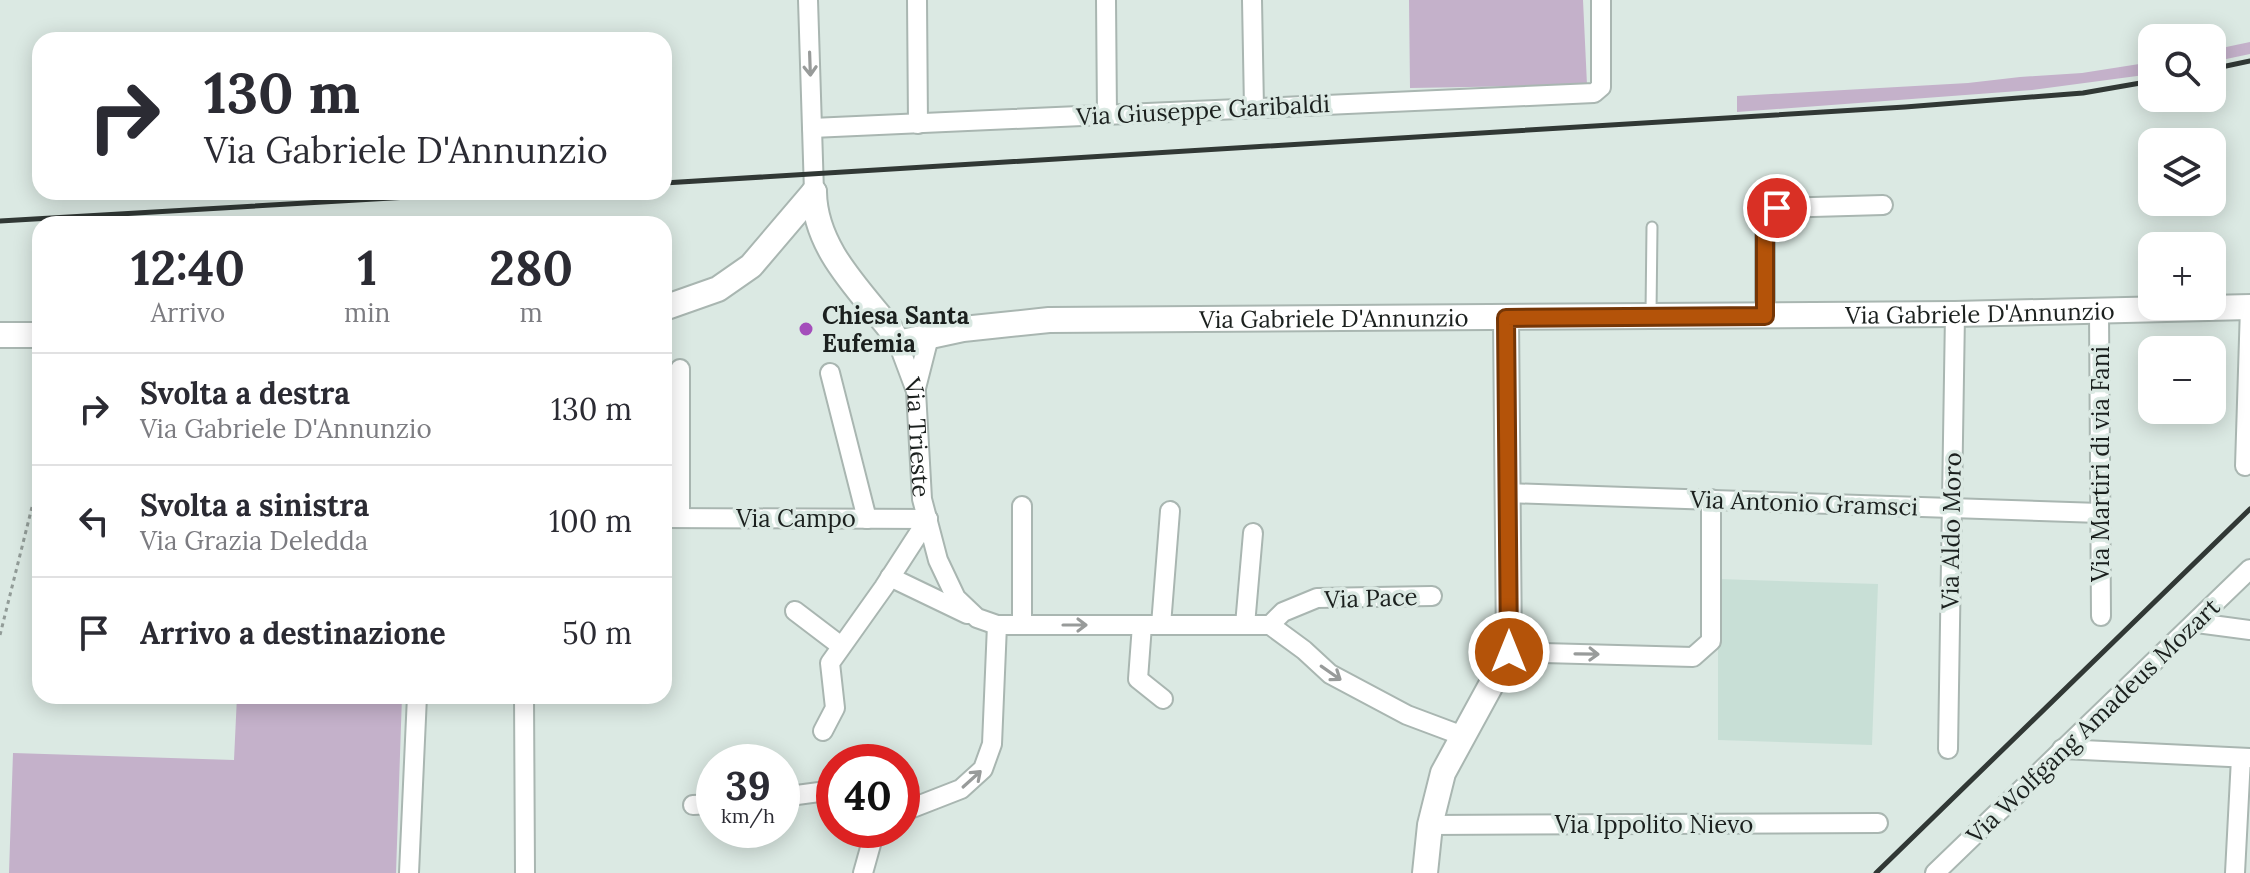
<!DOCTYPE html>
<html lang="it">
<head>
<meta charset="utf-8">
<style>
  body { margin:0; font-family:Lora,serif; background:#f2f2f3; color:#2b2b33; height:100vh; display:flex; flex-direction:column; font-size:30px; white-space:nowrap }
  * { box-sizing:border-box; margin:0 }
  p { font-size:26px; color:#7c7c81 }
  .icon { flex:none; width:44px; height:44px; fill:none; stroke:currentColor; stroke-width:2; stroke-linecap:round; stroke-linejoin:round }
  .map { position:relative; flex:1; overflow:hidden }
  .side { position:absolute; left:32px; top:216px; width:640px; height:488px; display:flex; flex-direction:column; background:#fff; border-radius:24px; box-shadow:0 4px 20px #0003 }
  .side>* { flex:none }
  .hud { position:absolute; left:32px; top:32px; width:640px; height:168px; border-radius:24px; box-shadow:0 4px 20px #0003; background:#fff; color:#2b2b33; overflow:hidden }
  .controls { position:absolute; left:2138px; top:24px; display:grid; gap:16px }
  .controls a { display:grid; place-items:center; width:88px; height:88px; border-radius:16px; background:#fff; box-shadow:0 4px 20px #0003; font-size:40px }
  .speed { position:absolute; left:696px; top:744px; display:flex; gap:16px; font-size:40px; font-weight:700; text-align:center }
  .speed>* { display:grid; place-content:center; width:104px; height:104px; border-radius:50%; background:#fff; box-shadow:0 4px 20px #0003; line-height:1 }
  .speed small { font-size:20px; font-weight:400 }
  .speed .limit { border:12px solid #d22; background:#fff; color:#111 }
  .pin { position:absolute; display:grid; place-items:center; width:68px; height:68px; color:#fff; margin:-34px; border:4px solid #fff; border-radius:50%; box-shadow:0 2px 8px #0007 }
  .me { position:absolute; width:88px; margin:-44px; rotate:0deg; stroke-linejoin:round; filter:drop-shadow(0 0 6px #0008) }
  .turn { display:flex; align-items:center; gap:28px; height:168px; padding:0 40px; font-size:36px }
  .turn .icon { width:104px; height:104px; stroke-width:2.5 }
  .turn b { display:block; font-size:56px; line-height:68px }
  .eta { display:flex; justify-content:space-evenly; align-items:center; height:136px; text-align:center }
  .eta b { font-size:48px; font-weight:800; line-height:56px }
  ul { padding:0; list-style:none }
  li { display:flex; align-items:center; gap:24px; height:112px; padding:0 40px; border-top:2px solid #e1e1e2 }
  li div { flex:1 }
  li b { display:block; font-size:30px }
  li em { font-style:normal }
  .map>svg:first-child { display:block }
</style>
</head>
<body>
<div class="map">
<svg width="2250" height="873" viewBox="0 0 2250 873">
  <rect width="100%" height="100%" fill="#dbe9e3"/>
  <path fill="#c8dfd6" d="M 1718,579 L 1878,584 L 1872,745 L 1718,740 Z"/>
  <path fill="#c4b1ca" d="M 1409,0 L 1583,0 L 1587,85 L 1410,88 Z
    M 2250,42 L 2250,54 L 2212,62 L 2212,50 Z
    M 2152,62 L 2152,74 L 2032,90 L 1737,112 L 1737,96 L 1968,83 L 2020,77 L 2082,73 Z
    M 237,696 L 402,696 L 396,873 L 9,873 L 13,753 L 234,760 Z"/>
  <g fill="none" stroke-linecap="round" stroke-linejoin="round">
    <g stroke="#a9b6b1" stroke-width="13">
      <path id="service" d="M 1651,313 L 1652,227"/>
    </g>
    <g stroke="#a9b6b1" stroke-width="22">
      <g id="minor">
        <path d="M 808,0 L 814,192"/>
        <path d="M 917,0 L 918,124"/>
        <path d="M 1106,0 L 1107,115"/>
        <path d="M 1252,0 L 1254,108"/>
        <path d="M 812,128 L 1594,93 L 1601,87 L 1601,0"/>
        <path d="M 2099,312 L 2101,616"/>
        <path d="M 1765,316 L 1765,219 L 1777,208 L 1883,205"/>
        <path id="s1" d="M 898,343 L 916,391 L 922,499 L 938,560 L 956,598 L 977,618 L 997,625 L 1270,625"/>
        <path d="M 680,369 L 680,518"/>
        <path d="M 830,373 L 867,519"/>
        <path d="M 916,388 L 929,337"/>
        <path d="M 2245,466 L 2250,307"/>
        <path d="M 1507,493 L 2100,513"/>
        <path d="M 1022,506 L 1022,625"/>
        <path d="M 664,518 L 928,519"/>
        <path d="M 890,577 L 967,614"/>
        <path d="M 795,611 L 841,646"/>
        <path d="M 2197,623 L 2250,630"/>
        <path d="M 1142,625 L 1138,679 L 1163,699"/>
        <path d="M 1161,625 L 1170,511"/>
        <path d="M 1245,625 L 1253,533"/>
        <path d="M 1270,625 L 1304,650 L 1330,674 L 1407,715 L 1463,736"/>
        <path d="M 1270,625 L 1283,612 L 1317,598 L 1432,596"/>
        <path d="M 1509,652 L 1693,657 L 1711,641 L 1711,499"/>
        <path d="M 524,696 L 525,873"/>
        <path d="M 823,731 L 835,708 L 830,663 L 884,587 L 928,519"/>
        <path d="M 1948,749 L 1955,314"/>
        <path d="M 2062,749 L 2250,758"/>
        <path d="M 782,797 L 834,790"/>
        <path d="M 693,805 L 714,804"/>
        <path d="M 902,812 L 961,789 L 983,769 L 992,744 L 997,625"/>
        <path d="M 1430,825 L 1878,823"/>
        <path d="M 409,873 L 417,696"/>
        <path d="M 863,873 L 875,830"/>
        <path d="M 1935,873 L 2250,569"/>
        <path d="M 2235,873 L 2241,758"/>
      </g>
    </g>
    <g stroke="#a9b6b1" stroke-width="28">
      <g id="tertiary">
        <path id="s2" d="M 814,192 C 815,248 858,288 891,330 L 898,343 L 963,329 L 1049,320 L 1955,314 L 2250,307"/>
        <path d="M 664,308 L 718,289 L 751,266 L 814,192"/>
        <path d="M 0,335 L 40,335"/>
        <path d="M 1425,873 L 1430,825 L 1443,773 L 1509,652 L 1506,318"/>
      </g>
    </g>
    <path stroke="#929c98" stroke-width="3" stroke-dasharray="4 4" stroke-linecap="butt" d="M 0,635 L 32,507"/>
    <use href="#service" stroke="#fff" stroke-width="9"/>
    <use href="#minor" stroke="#fff" stroke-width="18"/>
    <use href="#tertiary" stroke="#fff" stroke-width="24"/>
    <path stroke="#313835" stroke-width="5" d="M 2212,69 L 2250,61
      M 664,183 L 1905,107 L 2083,93 L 2152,81
      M 0,221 L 495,192
      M 1876,873 L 2250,509"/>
  </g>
  <defs><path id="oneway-shaft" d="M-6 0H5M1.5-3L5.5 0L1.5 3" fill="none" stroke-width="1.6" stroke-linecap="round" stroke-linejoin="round" transform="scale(2)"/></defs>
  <g stroke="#989b9a">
    <use href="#oneway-shaft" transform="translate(810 64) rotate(88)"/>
    <use href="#oneway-shaft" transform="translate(1075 625)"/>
    <use href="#oneway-shaft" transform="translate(1587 654) rotate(1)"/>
    <use href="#oneway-shaft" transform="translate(1331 673) rotate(35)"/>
    <use href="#oneway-shaft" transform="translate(972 779) rotate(-42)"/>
  </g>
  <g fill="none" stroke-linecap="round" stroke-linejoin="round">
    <g stroke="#753606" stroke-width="20">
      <path id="route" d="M 1509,652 L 1506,318 L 1765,316 L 1765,219 L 1777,208"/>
    </g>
    <use href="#route" stroke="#b45309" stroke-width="14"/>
  </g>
  <circle fill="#a44ebb" stroke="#dbe9e3" stroke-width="3" cx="806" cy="329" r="8"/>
  <g text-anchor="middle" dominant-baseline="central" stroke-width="7" stroke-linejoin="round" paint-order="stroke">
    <g font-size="24" fill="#1b201e" stroke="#dbe9e3">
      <text transform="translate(1203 110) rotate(-3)">Via Giuseppe Garibaldi</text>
      <text stroke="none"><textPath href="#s2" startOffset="1260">Via Gabriele D'Annunzio</textPath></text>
      <text stroke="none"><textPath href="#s2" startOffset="614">Via Gabriele D'Annunzio</textPath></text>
      <text stroke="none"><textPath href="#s1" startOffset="98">Via Trieste</textPath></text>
      <text transform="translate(2100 464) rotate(-90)">Via Martiri di via Fani</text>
      <text transform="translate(1804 503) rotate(2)">Via Antonio Gramsci</text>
      <text x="796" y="518">Via Campo</text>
      <text transform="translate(1951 531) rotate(-89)">Via Aldo Moro</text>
      <text transform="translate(1371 598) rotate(-2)">Via Pace</text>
      <text transform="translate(2093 721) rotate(-44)">Via Wolfgang Amadeus Mozart</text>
      <text x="1654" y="824">Via Ippolito Nievo</text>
    </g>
    <g font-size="24" font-weight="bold" fill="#1b201e" stroke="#dbe9e3" text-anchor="start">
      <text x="822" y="315">Chiesa Santa<tspan x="822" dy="28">Eufemia</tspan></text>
    </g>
  </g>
</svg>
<div class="controls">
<a><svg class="icon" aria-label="search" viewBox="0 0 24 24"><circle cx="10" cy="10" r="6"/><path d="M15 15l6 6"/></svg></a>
<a><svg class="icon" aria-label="layers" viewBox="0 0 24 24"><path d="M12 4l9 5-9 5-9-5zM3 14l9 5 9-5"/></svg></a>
<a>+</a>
<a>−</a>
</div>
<div class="speed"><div>39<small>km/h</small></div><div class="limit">40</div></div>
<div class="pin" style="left:1777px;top:208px;background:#d93025"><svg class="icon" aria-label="arrive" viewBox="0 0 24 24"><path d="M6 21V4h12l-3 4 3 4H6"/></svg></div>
<svg class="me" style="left:1509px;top:652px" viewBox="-20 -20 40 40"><circle r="17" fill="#b45309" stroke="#fff" stroke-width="3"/><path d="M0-11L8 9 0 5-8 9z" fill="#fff"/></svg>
<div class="hud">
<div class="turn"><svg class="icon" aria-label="right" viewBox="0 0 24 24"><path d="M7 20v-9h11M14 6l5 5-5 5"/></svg><div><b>130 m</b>Via Gabriele D'Annunzio</div></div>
</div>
<section class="side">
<div class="eta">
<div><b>12:40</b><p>Arrivo</p></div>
<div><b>1</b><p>min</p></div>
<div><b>280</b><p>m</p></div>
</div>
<ul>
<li><svg class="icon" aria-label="right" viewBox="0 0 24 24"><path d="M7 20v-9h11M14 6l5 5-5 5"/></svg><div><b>Svolta a destra</b><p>Via Gabriele D'Annunzio</p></div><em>130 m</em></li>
<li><svg class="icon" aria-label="left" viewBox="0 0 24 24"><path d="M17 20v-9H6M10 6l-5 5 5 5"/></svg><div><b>Svolta a sinistra</b><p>Via Grazia Deledda</p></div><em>100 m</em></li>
<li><svg class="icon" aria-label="arrive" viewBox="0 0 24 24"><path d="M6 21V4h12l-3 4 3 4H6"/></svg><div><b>Arrivo a destinazione</b></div><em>50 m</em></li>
</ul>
</section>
</div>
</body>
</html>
